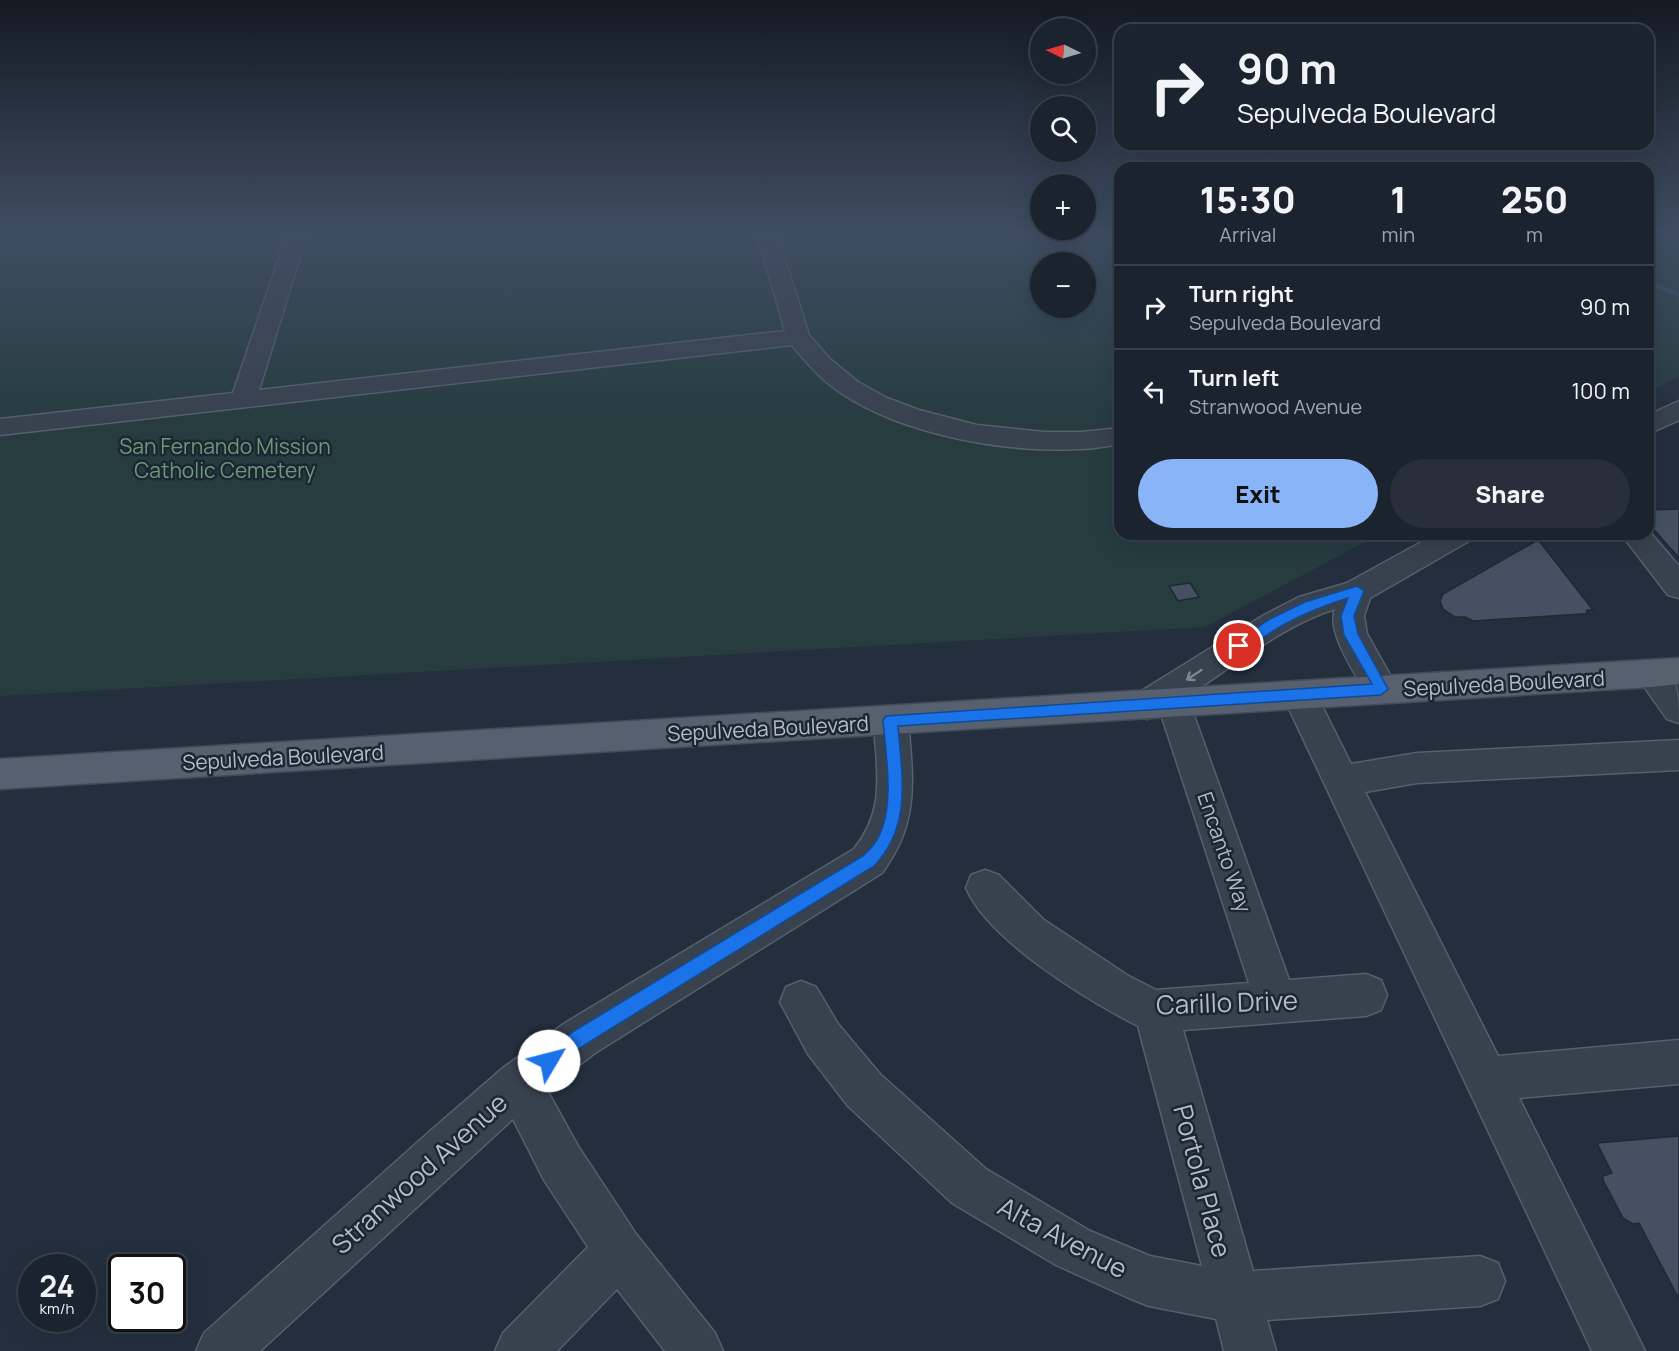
<!DOCTYPE html>
<html lang="en">
<head>
<meta charset="utf-8">
<style>
  body { margin:0; font-family:Manrope,sans-serif; background:#282f3a; color:#f1f3f6; height:100vh; display:flex; flex-direction:column; font-size:22px; white-space:nowrap }
  * { box-sizing:border-box; margin:0 }
  p { font-size:20px; color:#a0a4aa }
  .icon { flex:none; width:33px; height:33px; fill:none; stroke:currentColor; stroke-width:2; stroke-linecap:round; stroke-linejoin:round }
  .map { position:relative; flex:1; overflow:hidden }
  .drawer { position:absolute; left:1114px; top:162px; width:540px; height:378px; display:flex; flex-direction:column; background:#1b232e; border-radius:18px; box-shadow:0 6px 24px #0002,0 0 0 2px #39404a }
  .drawer>* { flex:none }
  .top-card { position:absolute; left:1114px; top:24px; width:540px; height:126px; border-radius:18px; box-shadow:0 6px 24px #0002,0 0 0 2px #39404a; background:#1b232e; color:#f1f3f6; overflow:hidden }
  .needle { width:39px; rotate:275deg }
  .buttons { position:absolute; left:1030px; top:18px; display:grid; gap:12px }
  .buttons a { display:grid; place-items:center; width:66px; height:66px; border-radius:50%; background:#1b232e; box-shadow:0 6px 24px #0002,0 0 0 2px #39404a; font-size:30px }
  .speed { position:absolute; left:18px; top:1254px; display:flex; gap:12px; font-size:30px; font-weight:700; text-align:center }
  .speed>* { display:grid; place-content:center; width:78px; height:78px; border-radius:50%; background:#1b232e; box-shadow:0 6px 24px #0002,0 0 0 2px #39404a; line-height:1 }
  .speed small { font-size:15px; font-weight:400 }
  .speed .limit { border:3px solid #111; border-radius:9px; background:#fff; color:#111 }
  .pin { position:absolute; display:grid; place-items:center; width:51px; height:51px; color:#fff; margin:-26px; border:3px solid #fff; border-radius:50%; box-shadow:0 2px 6px #0007 }
  .me { position:absolute; width:66px; margin:-33px; rotate:53deg; stroke-linejoin:round; filter:drop-shadow(0 0 4px #0008) }
  .turn { display:flex; align-items:center; gap:21px; height:126px; padding:0 24px; font-size:27px }
  .turn .icon { width:78px; height:78px; stroke-width:2.5 }
  .turn b { display:block; font-size:42px; line-height:51px }
  .eta { display:flex; justify-content:space-evenly; align-items:center; height:102px; text-align:center }
  .eta b { font-size:36px; font-weight:800; line-height:42px }
  .primary-button { display:flex; gap:12px; margin-top:auto; padding:12px 24px }
  .primary-button a { flex:1; height:69px; border-radius:36px; background:#8ab4f8; color:#111; font-size:24px; font-weight:800; line-height:69px; text-align:center }
  .primary-button a+a { background:#282f3a; color:#f1f3f6 }
  ul { padding:0; list-style:none }
  li { display:flex; align-items:center; gap:18px; height:84px; padding:0 24px; border-top:2px solid #39404a }
  li div { flex:1 }
  li b { display:block; font-size:22px }
  li em { font-style:normal }
  .map>svg:first-child { display:block }
</style>
</head>
<body>
<div class="map">
<svg width="1679" height="1351" viewBox="0 0 1679 1351">
  <rect width="100%" height="100%" fill="#242f3e"/>
  <path fill="#263c3f" fill-rule="evenodd" d="M 0,234 L 1120,234 L 1120,534 L 1380,534 L 1205,627 L 0,696 ZM 1041,262 L 1086,262 L 1086,308 L 1041,308 Z
    M 1649,234 L 1679,234 L 1679,376 L 1649,392 Z"/>
  <g fill="none" stroke-linecap="round" stroke-linejoin="round">
    <path fill="#394c67" fill-rule="evenodd" d="M 1648,280 L 1679,292 L 1679,297 L 1648,285 Z"/>
  </g>
  <path fill="#455162" stroke="#1f2835" stroke-width="1.5" d="M 1679,509 L 1679,558 L 1648,523 L 1648,510 Z
    M 1536,541 L 1540,542 L 1593,610 L 1587,610 L 1586,614 L 1582,614 L 1473,621 L 1465,617 L 1455,617 L 1443,609 L 1440,601 L 1443,594 Z
    M 1190,583 L 1199,597 L 1178,601 L 1169,586 Z
    M 1679,1136 L 1679,1299 L 1639,1223 L 1633,1224 L 1623,1218 L 1603,1180 L 1603,1176 L 1612,1173 L 1597,1143 Z"/>
  <g fill="none" stroke-linecap="round" stroke-linejoin="round">
    <g stroke="#565f6c" stroke-width="3">
      <path id="minor" d="M 287,234 L 307,234 L 259,390 L 785,331 L 757,234 L 777,234 L 809,335 L 830,359 L 858,382 L 887,398 L 919,410 L 977,425 L 1044,432 L 1081,432 L 1120,428 L 1120,444 C 1107,446 1093,449 1079,449 C 1005,453 904,435 841,393 C 821,380 807,363 792,345 L 0,435 L 0,419 L 233,393 Z
        M 1679,401 L 1679,420 L 1648,434 L 1648,415 Z
        M 1648,530 L 1679,566 L 1679,598 L 1668,595 L 1621,534 L 1648,534 Z
        M 1436,534 L 1474,534 L 1469,541 L 1370,598 L 1364,616 L 1367,634 L 1398,689 L 1393,698 L 1381,702 L 1369,698 C 1357,676 1326,633 1335,609 C 1283,625 1233,667 1187,696 L 1289,980 L 1366,974 L 1381,980 L 1387,995 L 1381,1010 L 1366,1016 L 1183,1030 L 1253,1271 L 1480,1256 L 1498,1263 L 1505,1281 L 1498,1299 L 1480,1306 L 1267,1320 L 1276,1351 L 1224,1351 L 1216,1319 L 1149,1306 L 1131,1299 L 1056,1265 L 952,1203 L 848,1106 L 808,1054 L 780,1002 L 786,987 L 801,981 L 816,987 L 838,1024 L 880,1074 L 986,1169 L 1090,1231 L 1150,1256 L 1202,1266 L 1138,1026 C 1087,1000 989,941 966,888 L 971,875 L 985,870 L 999,875 L 1044,920 L 1127,975 L 1156,990 L 1249,983 L 1161,714 L 1147,719 L 1135,715 L 1130,705 L 1135,695 L 1264,615 L 1299,597 L 1347,583 Z
        M 1651,661 C 1679,671 1679,695 1679,723 L 1667,719 L 1635,674 L 1639,665 Z
        M 1300,683 L 1312,686 L 1351,764 L 1417,753 L 1679,740 L 1679,770 L 1417,783 L 1365,792 L 1498,1056 L 1679,1040 L 1679,1084 L 1519,1098 L 1645,1351 L 1592,1351 L 1283,696 L 1288,686 Z
        M 891,706 L 903,710 L 908,720 C 913,780 920,822 882,873 L 595,1053 L 547,1090 L 578,1146 L 636,1234 L 715,1333 L 723,1351 L 665,1351 L 617,1289 L 557,1351 L 495,1351 L 503,1333 L 588,1247 L 544,1180 L 513,1119 L 260,1351 L 196,1351 L 204,1333 L 429,1132 L 503,1068 L 565,1023 L 854,849 C 879,818 879,789 876,751 C 875,736 872,723 879,710 Z"/>
    </g>
    <g stroke="#414a57" stroke-width="3">
      <path id="major" d="M 1679,658 L 1679,684 L 1651,687 L 0,789 L 0,759 Z"/>
    </g>
    <use href="#minor" fill="#38414e" fill-rule="evenodd"/>
    <use href="#major" fill="#56606e" fill-rule="evenodd"/>
  </g>
  <defs><path id="oneway-shaft" d="M-6 0H5M1.5-3L5.5 0L1.5 3" fill="none" stroke-width="1.6" stroke-linecap="round" stroke-linejoin="round" transform="scale(1.5)"/></defs>
  <use stroke="#7c8592" href="#oneway-shaft" transform="translate(1194 675) rotate(147)"/>
  <linearGradient id="sky" x2="0" y2="1"><stop stop-color="#141a22"/><stop offset="0.55" stop-color="#3f4d63"/><stop offset="1" stop-color="#3f4d63" stop-opacity="0"/></linearGradient>
  <rect width="1679" height="423" fill="url(#sky)"/>
  <path fill="#1a73e8" stroke="#114b97" stroke-width="1.5" d="M 1357,586 L 1364,591 L 1354,616 L 1358,634 L 1388,689 L 1381,695 L 898,726 C 902,777 912,826 874,866 L 586,1044 L 549,1070 L 543,1067 L 540,1061 L 543,1054 L 574,1031 L 863,856 C 868,851 875,845 878,838 C 895,807 886,755 883,720 L 886,716 L 1372,684 L 1344,635 L 1341,616 L 1348,598 C 1319,607 1292,618 1267,635 C 1258,641 1245,653 1234,650 L 1232,646 L 1234,643 L 1270,619 L 1305,602 Z"/>
  <g text-anchor="middle" dominant-baseline="central" stroke-width="5" stroke-linejoin="round" paint-order="stroke">
    <g font-size="21" fill="#6b9a76" stroke="#1d2633">
      <text x="225" y="446">San Fernando Mission<tspan x="225" dy="24">Catholic Cemetery</tspan></text>
    </g>
    <g font-size="21" fill="#b4bcc9" stroke="#1d2633">
      <text transform="translate(1504 683) rotate(-3)">Sepulveda Boulevard</text>
      <text transform="translate(768 728) rotate(-3)">Sepulveda Boulevard</text>
      <text transform="translate(283 757) rotate(-3)">Sepulveda Boulevard</text>
      <text transform="translate(1225 852) rotate(71)">Encanto Way</text>
    </g>
    <g font-size="26" fill="#b4bcc9" stroke="#1d2633">
      <text transform="translate(1227 1002) rotate(-2)">Carillo Drive</text>
      <text transform="translate(419 1173) rotate(-42)">Stranwood Avenue</text>
      <text transform="translate(1203 1181) rotate(75)">Portola Place</text>
      <text transform="translate(1063 1237) rotate(28)">Alta Avenue</text>
    </g>
  </g>
</svg>
<div class="buttons">
<a><svg class="needle" viewBox="-14 -14 28 28"><path d="M0-13l5 13h-10z" fill="#e53935"/><path d="M0 13l5-13h-10z" fill="#a0a4aa"/></svg></a>
<a><svg class="icon" aria-label="search" viewBox="0 0 24 24"><circle cx="10" cy="10" r="6"/><path d="M15 15l6 6"/></svg></a>
<a>+</a>
<a>−</a>
</div>
<div class="speed"><div>24<small>km/h</small></div><div class="limit">30</div></div>
<div class="pin" style="left:1239px;top:646px;background:#d93025"><svg class="icon" aria-label="arrive" viewBox="0 0 24 24"><path d="M6 21V4h12l-3 4 3 4H6"/></svg></div>
<svg class="me" style="left:549px;top:1061px" viewBox="-20 -20 40 40"><circle r="19" fill="#fff"/><path d="M0-13L10 11 0 6-10 11z" fill="#1a73e8"/></svg>
<div class="top-card">
<div class="turn"><svg class="icon" aria-label="right" viewBox="0 0 24 24"><path d="M7 20v-9h11M14 6l5 5-5 5"/></svg><div><b>90 m</b>Sepulveda Boulevard</div></div>
</div>
<section class="drawer">
<div class="eta">
<div><b>15:30</b><p>Arrival</p></div>
<div><b>1</b><p>min</p></div>
<div><b>250</b><p>m</p></div>
</div>
<ul>
<li><svg class="icon" aria-label="right" viewBox="0 0 24 24"><path d="M7 20v-9h11M14 6l5 5-5 5"/></svg><div><b>Turn right</b><p>Sepulveda Boulevard</p></div><em>90 m</em></li>
<li><svg class="icon" aria-label="left" viewBox="0 0 24 24"><path d="M17 20v-9H6M10 6l-5 5 5 5"/></svg><div><b>Turn left</b><p>Stranwood Avenue</p></div><em>100 m</em></li>
</ul>
<div class="primary-button"><a>Exit</a><a>Share</a></div>
</section>
</div>
</body>
</html>
